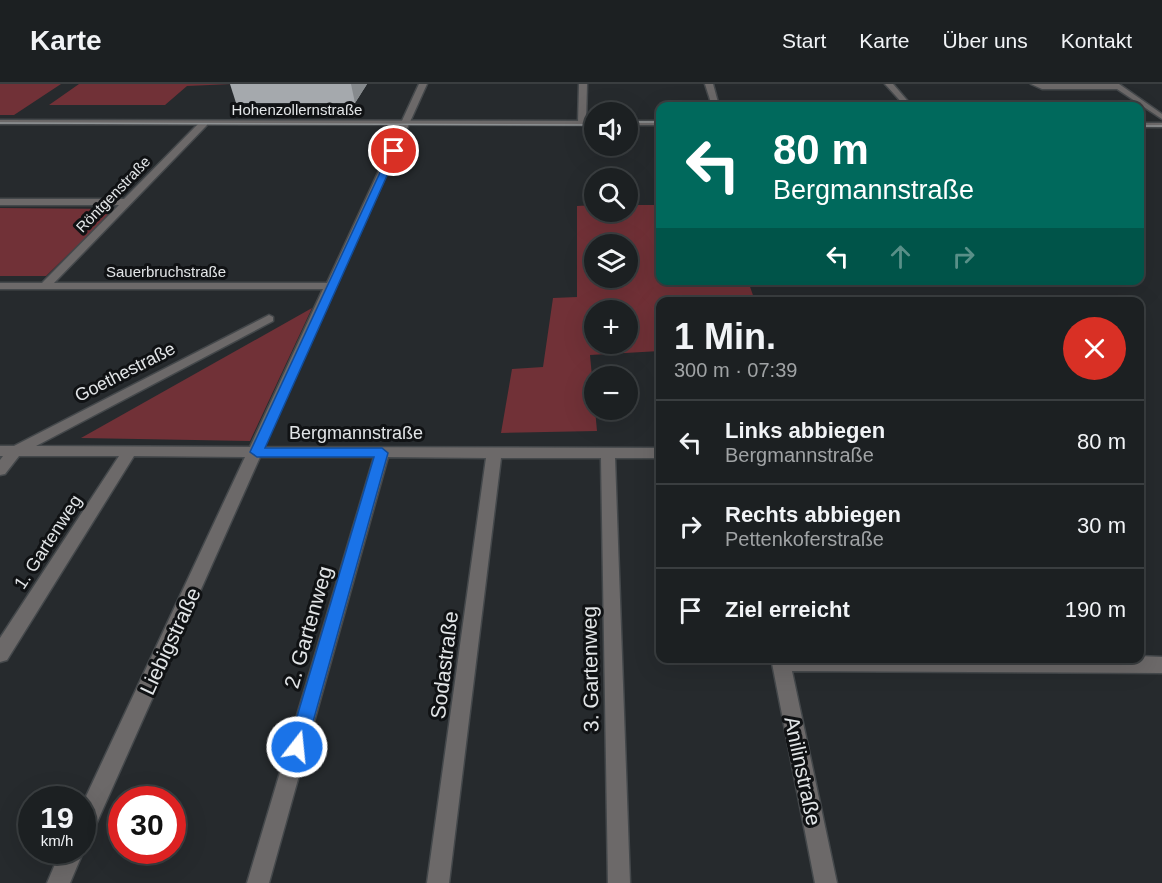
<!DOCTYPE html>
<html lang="de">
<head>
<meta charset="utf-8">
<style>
  body { margin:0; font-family:Arial,sans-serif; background:#292d2f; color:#f1f3f6; height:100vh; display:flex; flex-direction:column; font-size:22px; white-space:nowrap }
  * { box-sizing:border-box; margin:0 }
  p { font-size:20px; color:#a0a3a5 }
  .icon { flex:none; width:33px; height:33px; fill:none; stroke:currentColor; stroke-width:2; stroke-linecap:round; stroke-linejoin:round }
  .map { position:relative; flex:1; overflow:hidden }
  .details { position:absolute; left:656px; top:213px; width:488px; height:366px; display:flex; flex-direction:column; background:#1c2022; border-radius:12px; box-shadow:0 6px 24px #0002,0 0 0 2px #3a3e40 }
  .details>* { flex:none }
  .hud { position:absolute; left:656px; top:18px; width:488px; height:183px; border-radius:12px; box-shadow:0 6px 24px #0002,0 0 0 2px #3a3e40; background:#00695c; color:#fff; overflow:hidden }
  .controls { position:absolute; left:584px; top:18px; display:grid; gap:12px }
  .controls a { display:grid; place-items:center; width:54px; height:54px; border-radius:50%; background:#1c2022; box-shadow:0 6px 24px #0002,0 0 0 2px #3a3e40; font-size:30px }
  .speed { position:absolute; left:18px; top:702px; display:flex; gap:12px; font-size:30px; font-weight:700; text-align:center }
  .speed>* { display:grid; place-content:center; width:78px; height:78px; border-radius:50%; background:#1c2022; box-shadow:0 6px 24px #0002,0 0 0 2px #3a3e40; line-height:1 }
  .speed small { font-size:15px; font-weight:400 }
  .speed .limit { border:9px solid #d22; background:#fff; color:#111 }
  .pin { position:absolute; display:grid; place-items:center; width:51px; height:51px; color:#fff; margin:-26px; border:3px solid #fff; border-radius:50%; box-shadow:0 2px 6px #0007 }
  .me { position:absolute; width:66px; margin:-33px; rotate:16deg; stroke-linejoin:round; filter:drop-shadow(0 0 4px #0008) }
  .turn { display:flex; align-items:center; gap:21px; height:126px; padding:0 18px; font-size:27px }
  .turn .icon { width:78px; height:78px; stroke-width:2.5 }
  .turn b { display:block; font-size:42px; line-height:51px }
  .lanes { display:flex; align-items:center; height:57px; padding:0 18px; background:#0003; justify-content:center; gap:30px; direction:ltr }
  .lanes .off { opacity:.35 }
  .round { display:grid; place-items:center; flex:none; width:63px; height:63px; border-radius:32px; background:#292d2f }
  .headline { display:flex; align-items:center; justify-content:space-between; height:102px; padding:0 18px }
  h1 { font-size:36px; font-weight:800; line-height:45px }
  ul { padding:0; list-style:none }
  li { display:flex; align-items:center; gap:18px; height:84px; padding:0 18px; border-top:2px solid #3a3e40 }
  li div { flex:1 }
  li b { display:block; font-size:22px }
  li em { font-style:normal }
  header { display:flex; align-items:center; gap:36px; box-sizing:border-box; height:84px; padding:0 30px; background:#1c2022; border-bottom:2px solid #3a3e40 }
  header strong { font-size:28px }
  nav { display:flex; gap:33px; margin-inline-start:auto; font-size:21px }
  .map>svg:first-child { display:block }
</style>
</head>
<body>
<header>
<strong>Karte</strong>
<nav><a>Start</a><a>Karte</a><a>Über uns</a><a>Kontakt</a></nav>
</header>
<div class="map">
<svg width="1162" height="799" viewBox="0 0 1162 799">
  <rect width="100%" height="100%" fill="#262a2d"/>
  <path fill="#713137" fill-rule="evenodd" d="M 0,0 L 61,0 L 14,31 L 0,31 Z
    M 79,0 L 232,0 L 187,2 L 165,21 L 49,21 Z
    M 594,121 L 594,128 L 627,128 L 627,121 L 660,121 L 660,196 L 748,197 L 755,217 L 660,218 L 660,267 L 590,271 L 597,347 L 501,349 L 512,285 L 543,283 L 553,214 L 577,213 L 577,122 ZM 594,160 L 627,160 L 627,194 L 594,194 ZM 627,226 L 627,260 L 594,260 L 594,226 Z
    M 0,124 L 115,125 L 46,192 L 0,192 Z
    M 312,224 L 250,357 L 81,354 Z"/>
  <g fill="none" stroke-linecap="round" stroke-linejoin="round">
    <g stroke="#44484b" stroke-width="3">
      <path id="minor" d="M 419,0 L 427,0 L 264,363 L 660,364 L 660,374 L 615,374 L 630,799 L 608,799 L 601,374 L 501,374 L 449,799 L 427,799 L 486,374 L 388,373 L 269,799 L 247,799 L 374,373 L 260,373 L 90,754 L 82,757 L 82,721 L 245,373 L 134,372 L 7,576 L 0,578 L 0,554 L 119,372 L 19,372 L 5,390 L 0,391 L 0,376 L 3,372 L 0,372 L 0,362 L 14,362 L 269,231 L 273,233 L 273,237 L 36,362 L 250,363 L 323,205 L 0,205 L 0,199 L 42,199 L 119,121 L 0,121 L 0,115 L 124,115 L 201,37 L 207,37 L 207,41 L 54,199 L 327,199 Z
        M 579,0 L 587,0 L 586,39 L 582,41 L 578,39 Z
        M 705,0 L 713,0 L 719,22 L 712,22 Z
        M 885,0 L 893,0 L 912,22 L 905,22 Z
        M 1031,0 L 1119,0 L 1162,30 L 1162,35 L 1117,5 L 1042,5 Z
        M 1138,572 L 1162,573 L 1162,589 L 792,587 L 837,799 L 815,799 L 771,574 L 1138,574 Z
        M 82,762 L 84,766 L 70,799 L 47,799 L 61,766 L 82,766 Z"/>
    </g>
    <g stroke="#44484b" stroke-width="3">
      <path id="tertiary" d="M 0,36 L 594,37 L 594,41 L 0,40 Z
        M 627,37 L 660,37 L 660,41 L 627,41 Z
        M 1138,39 L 1162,39 L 1162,43 L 1138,43 Z"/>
    </g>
    <use href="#minor" fill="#6c6969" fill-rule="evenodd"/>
    <use href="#tertiary" fill="#6c6969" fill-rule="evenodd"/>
    <path stroke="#8e9294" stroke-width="1.5" d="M 627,38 L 660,38
      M 0,39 L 594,41
      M 1138,42 L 1162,42"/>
  </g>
  <path fill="#a5a9ad" d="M 230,0 L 367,0 L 355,19 L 236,19 Z"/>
  <path fill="#868a8d" d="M 351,0 L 367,0 L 355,19 Z"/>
  <path fill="#1a73e8" stroke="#114b97" stroke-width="1.5" d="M 391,65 L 398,67 L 265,364 L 382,364 L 388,369 L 306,663 L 304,670 L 297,672 L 290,670 L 288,663 L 374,373 L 257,373 L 250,368 Z"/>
  <g text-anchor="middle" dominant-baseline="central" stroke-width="6" stroke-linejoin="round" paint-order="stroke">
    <g font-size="15" fill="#e2e5e7" stroke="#101214">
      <text x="297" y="25">Hohenzollernstraße</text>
      <text transform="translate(113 110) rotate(-46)">Röntgenstraße</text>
      <text x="166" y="187">Sauerbruchstraße</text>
    </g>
    <g font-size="18" fill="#e2e5e7" stroke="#101214">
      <text transform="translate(125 288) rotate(-27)">Goethestraße</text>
      <text x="356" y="349">Bergmannstraße</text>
      <text transform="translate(48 458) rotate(-57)">1. Gartenweg</text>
    </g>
    <g font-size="21" fill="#e2e5e7" stroke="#101214">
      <text transform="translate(308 543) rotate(-74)">2. Gartenweg</text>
      <text transform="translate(170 557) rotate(-65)">Liebigstraße</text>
      <text transform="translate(444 581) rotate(-83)">Sodastraße</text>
      <text transform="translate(590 585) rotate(-91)">3. Gartenweg</text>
      <text transform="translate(803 687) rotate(78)">Anilinstraße</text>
    </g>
  </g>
</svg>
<div class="controls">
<a><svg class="icon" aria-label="sound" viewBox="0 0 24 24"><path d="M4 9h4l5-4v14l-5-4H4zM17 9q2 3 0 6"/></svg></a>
<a><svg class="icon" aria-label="search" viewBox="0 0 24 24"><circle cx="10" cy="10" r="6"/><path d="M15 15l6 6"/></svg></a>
<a><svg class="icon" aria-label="layers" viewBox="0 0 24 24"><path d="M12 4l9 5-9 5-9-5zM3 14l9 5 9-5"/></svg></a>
<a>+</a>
<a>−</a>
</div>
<div class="speed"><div>19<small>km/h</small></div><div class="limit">30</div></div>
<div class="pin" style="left:394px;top:67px;background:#d93025"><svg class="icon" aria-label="arrive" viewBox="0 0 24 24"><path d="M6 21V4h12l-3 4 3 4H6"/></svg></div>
<svg class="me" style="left:297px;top:663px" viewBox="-20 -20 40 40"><circle r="17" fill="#1a73e8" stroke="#fff" stroke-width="3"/><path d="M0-11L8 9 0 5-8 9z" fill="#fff"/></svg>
<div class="hud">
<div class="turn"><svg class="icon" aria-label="left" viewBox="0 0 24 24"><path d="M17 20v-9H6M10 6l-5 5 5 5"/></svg><div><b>80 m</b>Bergmannstraße</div></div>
<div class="lanes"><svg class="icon" aria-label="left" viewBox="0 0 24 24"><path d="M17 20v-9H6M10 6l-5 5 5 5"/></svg><svg class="icon off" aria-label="ahead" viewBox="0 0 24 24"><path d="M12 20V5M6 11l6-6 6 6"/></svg><svg class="icon off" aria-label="right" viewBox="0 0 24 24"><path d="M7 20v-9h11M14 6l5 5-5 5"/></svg></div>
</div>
<section class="details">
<div class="headline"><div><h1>1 Min.</h1><p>300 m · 07:39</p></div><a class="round" style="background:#d93025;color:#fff"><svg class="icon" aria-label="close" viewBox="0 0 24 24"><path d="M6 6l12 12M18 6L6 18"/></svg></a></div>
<ul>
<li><svg class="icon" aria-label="left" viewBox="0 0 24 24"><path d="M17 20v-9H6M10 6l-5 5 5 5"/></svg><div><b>Links abbiegen</b><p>Bergmannstraße</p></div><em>80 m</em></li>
<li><svg class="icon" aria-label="right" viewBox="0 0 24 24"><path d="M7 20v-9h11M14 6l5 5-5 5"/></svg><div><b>Rechts abbiegen</b><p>Pettenkoferstraße</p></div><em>30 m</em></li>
<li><svg class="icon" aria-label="arrive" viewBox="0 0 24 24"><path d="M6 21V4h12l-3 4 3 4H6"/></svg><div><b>Ziel erreicht</b></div><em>190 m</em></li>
</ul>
</section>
</div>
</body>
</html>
